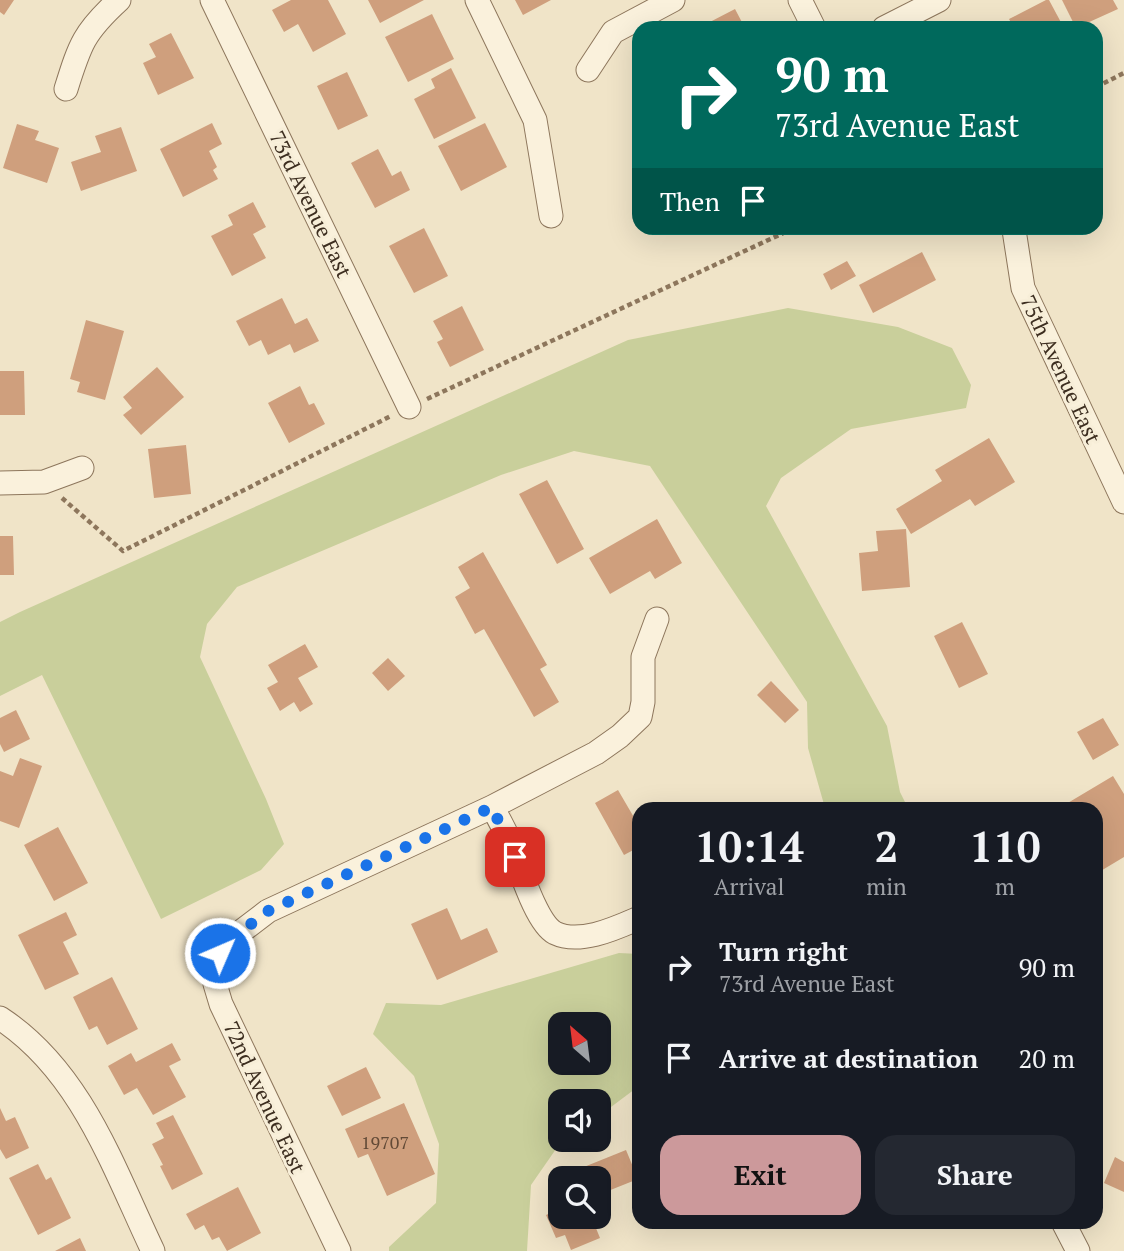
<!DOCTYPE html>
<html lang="en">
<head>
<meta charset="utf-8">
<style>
  body { margin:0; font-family:"PT Serif",serif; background:#242831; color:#f1f3f6; height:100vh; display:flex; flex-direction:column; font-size:26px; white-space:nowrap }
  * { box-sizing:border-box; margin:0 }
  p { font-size:23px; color:#9ea1a6 }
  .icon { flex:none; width:38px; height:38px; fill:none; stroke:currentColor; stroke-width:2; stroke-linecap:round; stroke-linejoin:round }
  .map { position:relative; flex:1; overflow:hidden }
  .details { position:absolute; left:632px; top:802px; width:471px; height:427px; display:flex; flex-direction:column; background:#171b24; border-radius:21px; box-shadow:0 7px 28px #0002 }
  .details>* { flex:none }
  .banner { position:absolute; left:632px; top:21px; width:471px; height:214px; border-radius:21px; box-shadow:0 7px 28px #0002; background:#00695c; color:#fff; overflow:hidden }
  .needle { width:46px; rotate:332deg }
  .tools { position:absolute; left:548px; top:1012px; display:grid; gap:14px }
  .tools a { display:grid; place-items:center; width:63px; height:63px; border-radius:14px; background:#171b24; box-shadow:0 7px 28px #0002; font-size:35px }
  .pin { position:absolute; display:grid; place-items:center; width:60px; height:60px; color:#fff; margin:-30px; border-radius:14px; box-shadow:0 4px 10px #0006 }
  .me { position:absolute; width:77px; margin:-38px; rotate:45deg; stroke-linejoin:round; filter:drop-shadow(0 0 5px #0008) }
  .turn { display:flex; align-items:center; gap:24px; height:147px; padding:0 28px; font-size:32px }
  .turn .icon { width:91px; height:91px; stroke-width:2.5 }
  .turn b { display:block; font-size:49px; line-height:60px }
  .then { display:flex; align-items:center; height:66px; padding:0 28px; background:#0003; gap:14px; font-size:26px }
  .eta { display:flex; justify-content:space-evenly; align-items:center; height:119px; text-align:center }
  .eta b { font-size:42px; font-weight:600; line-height:49px }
  .button { display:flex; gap:14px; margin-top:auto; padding:14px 28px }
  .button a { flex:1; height:80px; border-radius:21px; background:#cc999b; color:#111; font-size:28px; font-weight:600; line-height:80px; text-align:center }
  .button a+a { background:#242831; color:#f1f3f6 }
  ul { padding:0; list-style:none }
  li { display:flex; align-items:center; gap:21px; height:91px; padding:0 28px }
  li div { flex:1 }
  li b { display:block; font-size:26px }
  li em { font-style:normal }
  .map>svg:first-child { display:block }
</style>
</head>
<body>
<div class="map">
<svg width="1124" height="1251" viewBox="0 0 1124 1251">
  <rect width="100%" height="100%" fill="#f0e4c8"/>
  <path fill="#c9cf9b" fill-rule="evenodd" d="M 788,308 L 898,327 L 952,348 L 971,385 L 966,408 L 851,429 L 781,478 L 766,506 L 887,726 L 900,792 L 908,808 L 825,808 L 808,748 L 807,702 L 650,466 L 574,451 L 501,475 L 237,587 L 207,624 L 200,657 L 266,799 L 284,844 L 261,870 L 161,919 L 42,675 L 0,696 L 0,622 L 20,612 L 628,340 Z
    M 619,953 L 639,954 L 639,1086 L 599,1116 L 598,1101 L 560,1101 L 560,1139 L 568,1139 L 556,1149 L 531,1185 L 527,1251 L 389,1251 L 389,1247 L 436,1203 L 439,1144 L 414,1076 L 373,1034 L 386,1003 L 441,1005 ZM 560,1024 L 598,1024 L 598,1062 L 560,1062 Z"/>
  <path fill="#cf9f7d" d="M 0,0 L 14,0 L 4,15 L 0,12 Z
    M 291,0 L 328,0 L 346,34 L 313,52 L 298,24 L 284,32 L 272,10 Z
    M 368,0 L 424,0 L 380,23 Z
    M 515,0 L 551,0 L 523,15 Z
    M 1046,0 L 1049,0 L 1064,28 L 1014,28 L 1009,19 Z
    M 1062,0 L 1113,0 L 1118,9 L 1076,28 Z
    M 735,9 L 745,28 L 708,28 L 706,24 Z
    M 432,14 L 454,59 L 408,82 L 385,37 Z
    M 171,33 L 194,78 L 158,95 L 143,63 L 156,57 L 149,44 Z
    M 451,68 L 476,118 L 434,139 L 414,99 L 435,88 L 431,79 Z
    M 347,72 L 368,116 L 338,130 L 317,86 Z
    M 212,123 L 222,144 L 209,151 L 217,167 L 213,170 L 218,179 L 183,197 L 160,149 Z
    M 485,123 L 507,167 L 461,191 L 438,146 Z
    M 17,124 L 39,131 L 35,140 L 59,148 L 47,183 L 3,168 Z
    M 121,127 L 137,171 L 81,191 L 71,162 L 101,152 L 95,136 Z
    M 378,149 L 392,176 L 401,171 L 410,190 L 375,208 L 351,163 Z
    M 253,202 L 266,227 L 253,234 L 266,258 L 232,276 L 211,236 L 233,225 L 228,215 Z
    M 424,228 L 448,276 L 414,293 L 389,246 Z
    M 922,252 L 936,280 L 873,313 L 859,285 Z
    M 847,261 L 856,276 L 831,290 L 823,274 Z
    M 282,298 L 295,324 L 307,318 L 319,341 L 294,353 L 290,344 L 268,355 L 261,340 L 249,346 L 236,321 Z
    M 462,306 L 484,350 L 450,367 L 437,342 L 443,339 L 433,321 Z
    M 86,320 L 124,331 L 105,400 L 77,392 L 80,382 L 70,379 Z
    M 157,367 L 184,397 L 141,435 L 123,415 L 132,408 L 123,397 Z
    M 0,371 L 24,371 L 25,415 L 0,415 Z
    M 300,386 L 309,405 L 314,403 L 325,424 L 289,443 L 268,403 Z
    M 989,438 L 1015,482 L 975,506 L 970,499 L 911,534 L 896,509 L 942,481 L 935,470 Z
    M 186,445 L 191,494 L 154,498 L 148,449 Z
    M 547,480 L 584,549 L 557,564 L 519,494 Z
    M 657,519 L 682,563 L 655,579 L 650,571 L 610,594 L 589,558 Z
    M 906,529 L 910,587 L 862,591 L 859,553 L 878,551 L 876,531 Z
    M 0,536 L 13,536 L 14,575 L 0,575 Z
    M 483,552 L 547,665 L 540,669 L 559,702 L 534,717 L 484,629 L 475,634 L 455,597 L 470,588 L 458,567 Z
    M 962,622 L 988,674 L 959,688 L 934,636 Z
    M 305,644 L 318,667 L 298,678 L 313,704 L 300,712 L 294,702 L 280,711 L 267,688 L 278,682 L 268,665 Z
    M 388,658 L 405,676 L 388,691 L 372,673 Z
    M 771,681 L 799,710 L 785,723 L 757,695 Z
    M 16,710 L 30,739 L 4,752 L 0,744 L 0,718 Z
    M 1103,718 L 1119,745 L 1093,760 L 1077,732 Z
    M 20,758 L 42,766 L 19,828 L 0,821 L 0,771 L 13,776 Z
    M 1113,776 L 1124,794 L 1124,857 L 1099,872 L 1096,866 L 1096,808 L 1062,808 L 1061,807 Z
    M 618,790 L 639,826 L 639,847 L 624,855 L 595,803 Z
    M 58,827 L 88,883 L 54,901 L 24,845 Z
    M 447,908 L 461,940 L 487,928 L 498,952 L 437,980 L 411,924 Z
    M 66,912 L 77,935 L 63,942 L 79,974 L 45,990 L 18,935 Z
    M 112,977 L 138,1029 L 107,1045 L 97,1026 L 89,1030 L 73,997 Z
    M 172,1043 L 181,1060 L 169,1066 L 186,1097 L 153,1115 L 137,1088 L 124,1095 L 108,1066 L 131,1053 L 136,1062 Z
    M 366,1067 L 381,1098 L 342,1116 L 327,1086 Z
    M 404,1103 L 435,1174 L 387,1196 L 368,1154 L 358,1158 L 345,1129 Z
    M 0,1108 L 6,1121 L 15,1117 L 29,1148 L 6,1159 L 0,1149 Z
    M 173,1115 L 203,1174 L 172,1190 L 160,1166 L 163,1165 L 152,1144 L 164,1138 L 156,1123 Z
    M 626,1150 L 638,1179 L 598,1195 L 598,1178 L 576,1178 L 574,1171 Z
    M 1115,1157 L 1124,1162 L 1124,1192 L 1104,1183 Z
    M 38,1164 L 46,1180 L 51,1177 L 71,1218 L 38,1235 L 9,1178 Z
    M 238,1187 L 261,1233 L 227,1251 L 219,1237 L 212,1240 L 204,1225 L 195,1230 L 186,1214 Z
    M 560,1187 L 560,1216 L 591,1216 L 600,1238 L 571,1250 L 565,1235 L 556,1238 L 546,1215 L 557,1210 L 549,1191 Z
    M 80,1238 L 86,1251 L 55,1251 Z"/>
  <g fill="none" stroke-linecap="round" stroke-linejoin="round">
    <g stroke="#8d765c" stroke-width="25">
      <path id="street" d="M 212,0 L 409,407
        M 477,0 L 535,120 L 551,216
        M 800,0 L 814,28
        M 884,28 L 939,0
        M 588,70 L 613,32 L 673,0
        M 66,89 C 80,44 84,32 119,0
        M 1014,230 L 1023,288 L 1124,502
        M 0,483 L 44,482 L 82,468
        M 492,807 C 497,815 501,823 505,831 C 516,854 534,922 555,933 C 580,945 616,928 639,918
        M 0,1018 C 81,1071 113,1167 153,1251
        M 1063,1222 L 1078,1251
        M 339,1251 L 221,1004 L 215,984 L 215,967 L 220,953 L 230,940 L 268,911 L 492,807 L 596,753 L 620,736 L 640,717 L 643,702 L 643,657 L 657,619"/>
    </g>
    <path stroke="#8d765c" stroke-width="4.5" stroke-dasharray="5 3.5" stroke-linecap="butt" d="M 1096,87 L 1124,73
      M 427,399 L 794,228
      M 62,498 L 123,551 L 391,416"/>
    <use href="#street" stroke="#faf1dc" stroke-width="23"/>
  </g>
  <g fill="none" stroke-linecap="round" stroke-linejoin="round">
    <path stroke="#1a73e8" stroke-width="12" stroke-dasharray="0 21.6" d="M 220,953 L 230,940 L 268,911 L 492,807 L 515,857"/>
  </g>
  <g text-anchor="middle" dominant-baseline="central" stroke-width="6" stroke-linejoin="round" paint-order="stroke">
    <g font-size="18" fill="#624a37">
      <text x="385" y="1142">19707</text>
    </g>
    <g font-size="21" fill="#3d2e20" stroke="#f7eed8">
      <text transform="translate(311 204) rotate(64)">73rd Avenue East</text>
      <text transform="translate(1061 369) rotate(65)">75th Avenue East</text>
      <text transform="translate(265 1097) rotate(65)">72nd Avenue East</text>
    </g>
  </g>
</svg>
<div class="tools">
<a><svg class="needle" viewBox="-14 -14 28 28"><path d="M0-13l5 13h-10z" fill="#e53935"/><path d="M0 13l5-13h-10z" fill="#9ea1a6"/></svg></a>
<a><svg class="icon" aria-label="sound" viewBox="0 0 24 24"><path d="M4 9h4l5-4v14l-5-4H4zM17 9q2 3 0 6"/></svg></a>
<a><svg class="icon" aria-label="search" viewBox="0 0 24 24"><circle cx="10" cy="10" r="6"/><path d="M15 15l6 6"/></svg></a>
</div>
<div class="pin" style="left:515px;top:857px;background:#d93025"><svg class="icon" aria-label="arrive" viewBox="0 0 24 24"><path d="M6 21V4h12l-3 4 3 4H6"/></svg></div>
<svg class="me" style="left:220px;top:953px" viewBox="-20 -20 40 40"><circle r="17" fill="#1a73e8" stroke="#fff" stroke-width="3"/><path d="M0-11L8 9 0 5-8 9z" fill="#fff"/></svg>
<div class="banner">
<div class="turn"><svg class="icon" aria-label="right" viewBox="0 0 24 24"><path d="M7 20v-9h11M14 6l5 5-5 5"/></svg><div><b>90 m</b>73rd Avenue East</div></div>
<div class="then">Then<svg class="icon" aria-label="arrive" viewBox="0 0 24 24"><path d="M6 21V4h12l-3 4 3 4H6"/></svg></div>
</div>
<section class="details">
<div class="eta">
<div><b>10:14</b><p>Arrival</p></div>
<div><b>2</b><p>min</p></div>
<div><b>110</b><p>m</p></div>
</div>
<ul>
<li><svg class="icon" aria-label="right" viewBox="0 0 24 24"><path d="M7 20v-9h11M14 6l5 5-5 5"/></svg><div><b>Turn right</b><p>73rd Avenue East</p></div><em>90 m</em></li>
<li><svg class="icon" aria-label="arrive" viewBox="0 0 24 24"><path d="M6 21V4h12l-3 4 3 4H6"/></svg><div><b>Arrive at destination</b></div><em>20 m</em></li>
</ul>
<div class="button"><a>Exit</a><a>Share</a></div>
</section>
</div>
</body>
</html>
